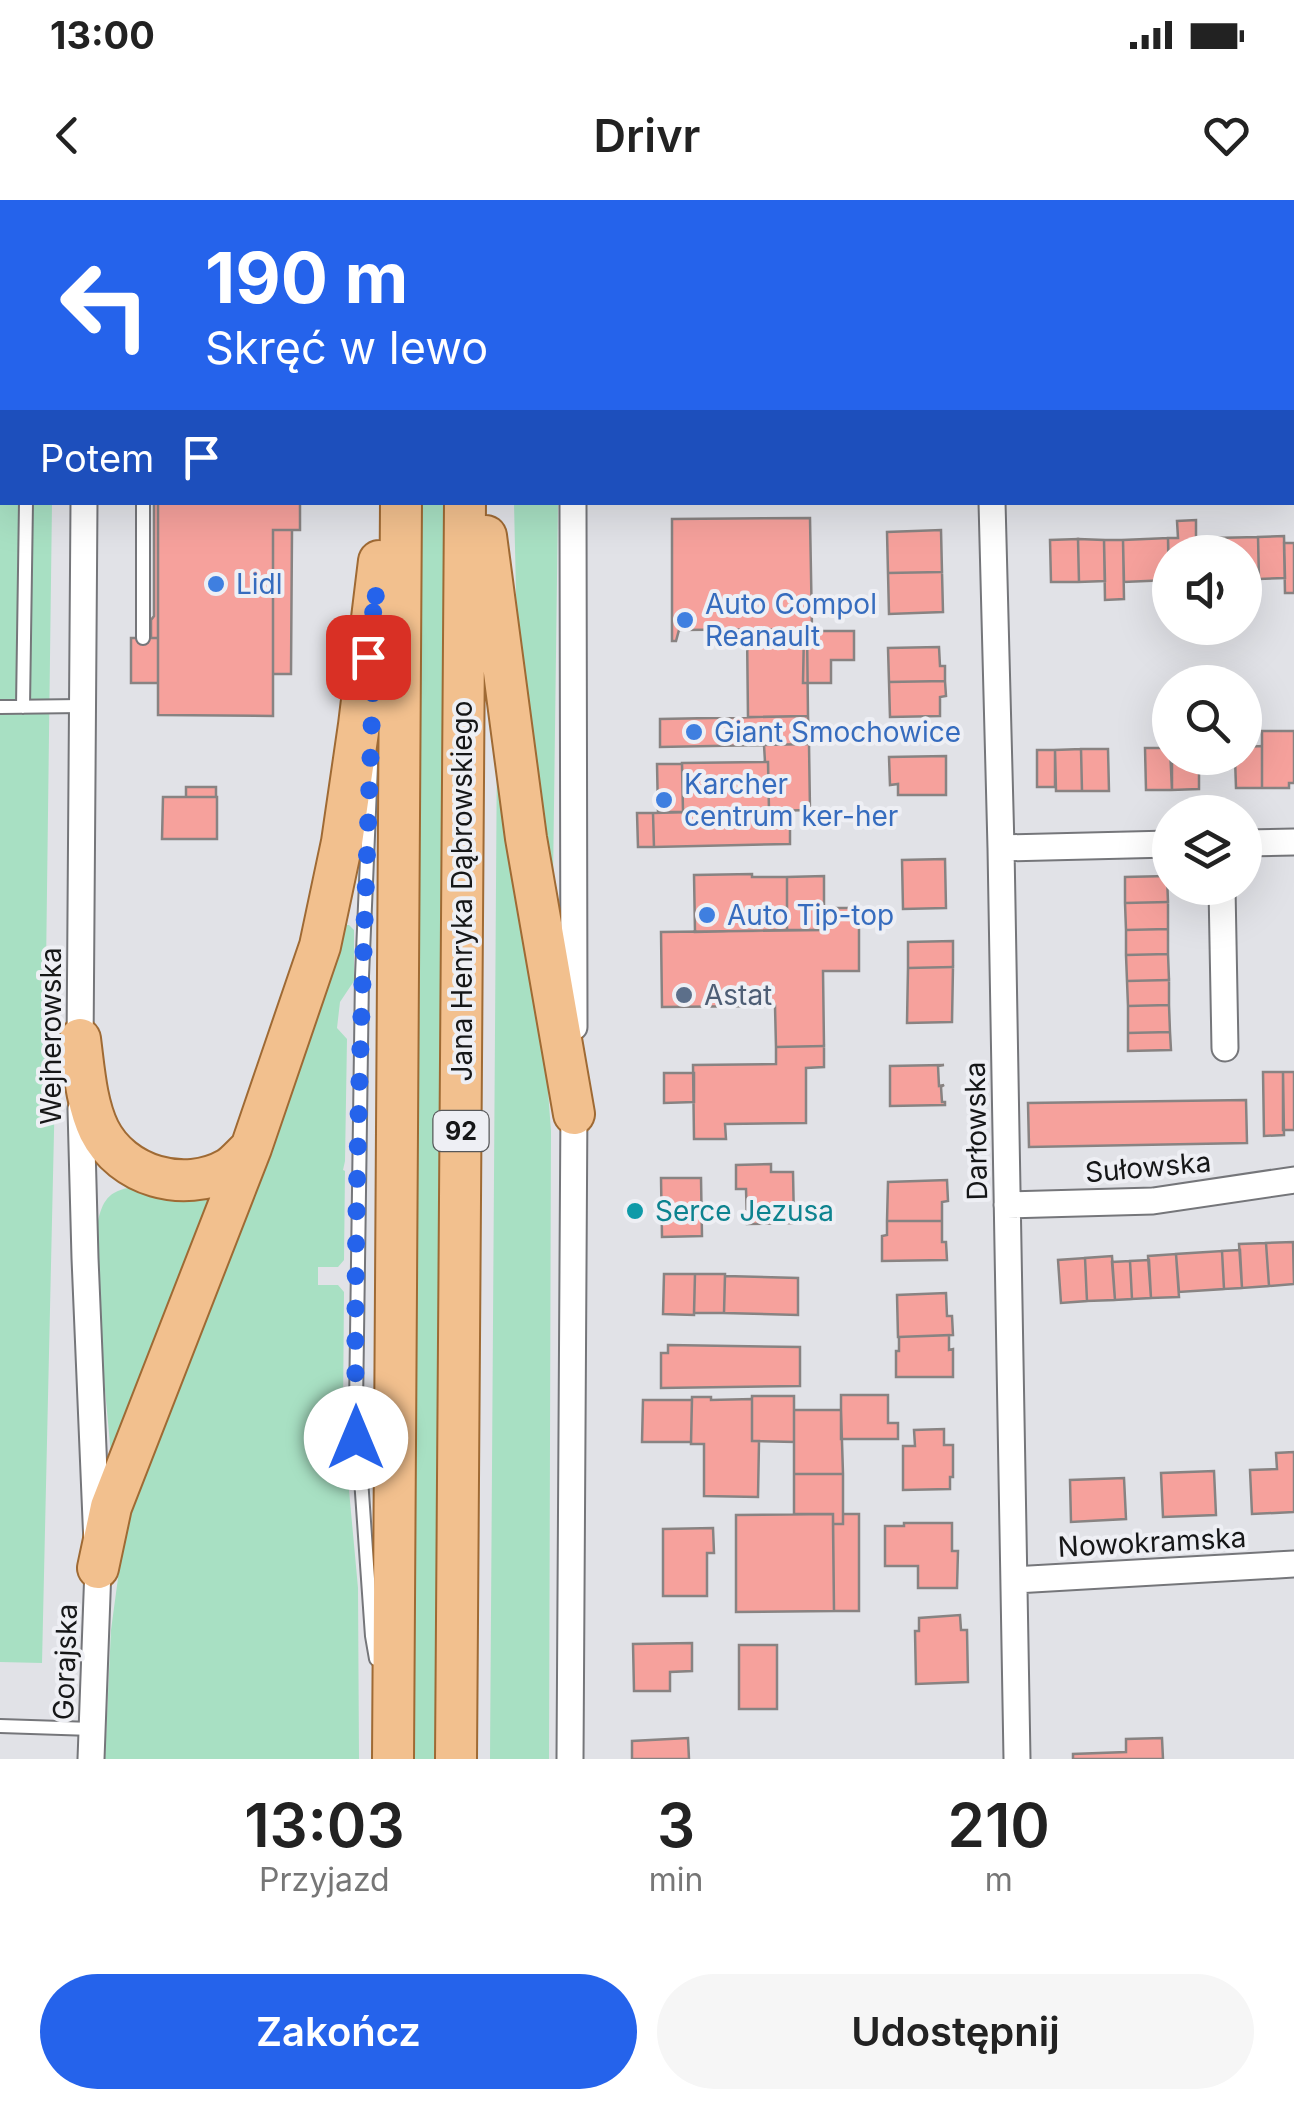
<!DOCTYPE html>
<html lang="pl">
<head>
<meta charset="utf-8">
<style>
  body { margin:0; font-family:Inter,sans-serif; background:#f6f6f6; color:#222; height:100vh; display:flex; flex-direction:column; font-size:38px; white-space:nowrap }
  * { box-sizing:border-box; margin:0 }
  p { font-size:32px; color:#767676 }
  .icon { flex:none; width:55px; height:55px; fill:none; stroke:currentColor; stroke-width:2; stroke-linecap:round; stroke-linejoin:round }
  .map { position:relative; height:1559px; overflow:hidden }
  .drawer { display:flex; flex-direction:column; background:#fff; flex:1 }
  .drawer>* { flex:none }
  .banner { position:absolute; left:0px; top:0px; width:1295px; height:305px; box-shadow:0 10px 40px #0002; background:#2563eb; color:#fff; overflow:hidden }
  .controls { position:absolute; left:1152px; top:335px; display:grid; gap:20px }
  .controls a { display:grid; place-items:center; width:110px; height:110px; border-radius:50%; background:#fff; box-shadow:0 10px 40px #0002; font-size:50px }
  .pin { position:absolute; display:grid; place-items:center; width:85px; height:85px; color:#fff; margin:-42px; border-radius:20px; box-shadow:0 5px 15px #0006 }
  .me { position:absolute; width:110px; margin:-55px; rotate:0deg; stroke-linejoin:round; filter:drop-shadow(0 0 8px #0008) }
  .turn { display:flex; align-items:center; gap:35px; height:210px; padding:0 40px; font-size:45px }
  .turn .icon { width:130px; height:130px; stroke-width:2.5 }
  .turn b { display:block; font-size:70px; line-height:85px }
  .then { display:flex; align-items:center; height:95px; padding:0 40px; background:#0003; gap:20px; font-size:38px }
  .eta { display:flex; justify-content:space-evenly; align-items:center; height:170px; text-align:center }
  .eta b { font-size:60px; font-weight:600; line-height:70px }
  .action { display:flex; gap:20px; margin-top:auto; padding:20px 40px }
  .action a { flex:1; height:115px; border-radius:60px; background:#2563eb; color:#fff; font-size:40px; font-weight:600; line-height:115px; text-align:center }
  .action a+a { background:#f6f6f6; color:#222 }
  .status { display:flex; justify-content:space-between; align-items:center; height:70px; padding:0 50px; background:#fff; direction:ltr }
  .status svg { height:28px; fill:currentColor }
  header { display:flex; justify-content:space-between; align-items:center; height:130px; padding:0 40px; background:#fff; font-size:45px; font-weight:600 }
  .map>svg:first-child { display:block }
</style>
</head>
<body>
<div class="status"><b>13:00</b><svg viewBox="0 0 49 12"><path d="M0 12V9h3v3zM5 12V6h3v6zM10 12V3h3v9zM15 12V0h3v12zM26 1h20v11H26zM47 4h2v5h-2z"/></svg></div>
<header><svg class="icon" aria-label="back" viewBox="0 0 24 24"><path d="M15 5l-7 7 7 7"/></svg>Drivr<svg class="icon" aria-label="heart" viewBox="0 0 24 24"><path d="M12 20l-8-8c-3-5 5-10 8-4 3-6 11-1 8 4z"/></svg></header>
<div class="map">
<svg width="1294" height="1559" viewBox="0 0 1294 1559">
  <rect width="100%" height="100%" fill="#e1e2e7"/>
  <path fill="#a8e0c3" d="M 0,74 L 2,74 L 2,302 L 52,303 L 45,846 L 55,888 L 42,1463 L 0,1462 Z
    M 447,302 L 439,1559 L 411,1559 L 419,303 Z
    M 514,303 L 558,303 L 553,682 L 518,482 Z
    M 497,540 L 546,864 L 551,931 L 549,1559 L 490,1559 Z
    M 344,725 L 349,725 L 354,730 L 354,781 L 340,802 L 337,828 L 347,839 L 345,961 L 343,970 L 345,971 L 344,1060 L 338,1067 L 318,1067 L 318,1085 L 338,1085 L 344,1092 L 343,1214 L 341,1224 L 343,1225 L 358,1388 L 359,1559 L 105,1559 L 111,1430 L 126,1319 Z
    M 128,988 L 219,989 L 113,1276 L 104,1179 L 97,1026 C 101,1005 106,992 128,988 Z"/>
  <path fill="#f6a19c" stroke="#888382" stroke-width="2.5" d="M 717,0 L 773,0 L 773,2 L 717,2 Z
    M 154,302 L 158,302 L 158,438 L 151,438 L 151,420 L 154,416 Z
    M 158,302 L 300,302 L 300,330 L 273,330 L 273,516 L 158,515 Z
    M 810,318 L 812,429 L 679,430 L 676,441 L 672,441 L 672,319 Z
    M 1196,320 L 1196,338 L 1213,338 L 1213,352 L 1170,352 L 1169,397 L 1168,338 L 1178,338 L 1177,321 Z
    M 273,330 L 292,330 L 291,474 L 273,474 Z
    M 941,330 L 942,372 L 888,373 L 887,332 Z
    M 1284,336 L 1285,378 L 1259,379 L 1258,337 Z
    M 1258,337 L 1259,379 L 1245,379 L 1245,352 L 1213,352 L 1213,338 Z
    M 1168,338 L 1169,380 L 1124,382 L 1123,340 Z
    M 1078,339 L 1104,340 L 1105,381 L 1079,382 Z
    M 1078,339 L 1079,382 L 1051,382 L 1050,340 Z
    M 1104,340 L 1123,340 L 1124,399 L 1105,400 Z
    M 1284,343 L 1294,343 L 1294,393 L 1285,393 Z
    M 942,372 L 943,412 L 889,414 L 888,373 Z
    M 807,429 L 808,516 L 748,517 L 747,430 Z
    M 804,431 L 854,431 L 854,460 L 831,460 L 831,483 L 803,483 Z
    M 131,438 L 158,438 L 158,483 L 131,483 Z
    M 939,447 L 940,466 L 945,466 L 945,481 L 889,482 L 888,448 Z
    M 945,481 L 946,496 L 940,497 L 940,516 L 890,517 L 889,482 Z
    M 808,516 L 809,544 L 660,547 L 660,519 Z
    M 1262,531 L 1294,531 L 1294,583 L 1289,583 L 1289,588 L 1262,588 Z
    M 809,544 L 810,610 L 769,611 L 768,562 L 765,562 L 764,545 Z
    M 1262,546 L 1262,588 L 1236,588 L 1235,558 L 1245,558 L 1245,547 Z
    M 1145,548 L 1170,548 L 1172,590 L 1146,590 Z
    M 1081,549 L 1082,591 L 1056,591 L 1055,550 Z
    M 1081,549 L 1108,549 L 1109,591 L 1082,591 Z
    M 1037,550 L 1055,550 L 1055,587 L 1037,587 Z
    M 946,556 L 946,595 L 898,595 L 898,584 L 890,585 L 889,557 Z
    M 1172,558 L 1199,558 L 1199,589 L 1172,590 Z
    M 768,562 L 769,610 L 683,612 L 682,563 Z
    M 657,564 L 682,564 L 683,612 L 658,612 Z
    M 186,587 L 216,587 L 216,597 L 186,597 Z
    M 163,597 L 217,597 L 217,639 L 162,639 Z
    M 769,610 L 790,611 L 790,644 L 654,647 L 653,613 Z
    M 637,613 L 653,613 L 654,647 L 638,647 Z
    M 945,659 L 946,708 L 903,709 L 902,660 Z
    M 752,674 L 752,677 L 787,677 L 787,730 L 695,732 L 694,675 Z
    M 824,676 L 824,730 L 787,730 L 787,677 Z
    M 1167,676 L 1168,702 L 1125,703 L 1125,677 Z
    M 1168,702 L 1168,729 L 1126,730 L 1125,703 Z
    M 824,708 L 859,708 L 859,771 L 823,771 L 824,846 L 776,847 L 775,806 L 662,807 L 661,732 L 824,730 Z
    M 1168,729 L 1168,754 L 1126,755 L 1126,730 Z
    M 953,741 L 953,767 L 908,768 L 908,742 Z
    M 1168,754 L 1169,780 L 1127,781 L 1126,755 Z
    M 953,767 L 952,822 L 907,823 L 908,768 Z
    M 1169,780 L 1169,805 L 1128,806 L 1127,781 Z
    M 1169,805 L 1170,832 L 1128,833 L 1128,806 Z
    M 1170,832 L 1171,850 L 1128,851 L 1128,833 Z
    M 824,846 L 824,867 L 806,868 L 806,923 L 725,924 L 726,939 L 694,939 L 693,865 L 776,864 L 776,847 Z
    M 944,865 L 938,866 L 939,886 L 944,885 L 941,887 L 942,902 L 945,902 L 945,905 L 890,906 L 890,866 Z
    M 1263,872 L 1283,872 L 1284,935 L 1264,936 Z
    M 1283,872 L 1294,872 L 1294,930 L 1283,930 Z
    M 664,873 L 694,873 L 694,902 L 664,903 Z
    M 1246,900 L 1247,943 L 1029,947 L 1028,903 Z
    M 771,964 L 771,972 L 793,972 L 794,1023 L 747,1024 L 746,989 L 736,989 L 736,965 Z
    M 661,978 L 701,978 L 702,1036 L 662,1037 Z
    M 947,980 L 948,1001 L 942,1002 L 942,1021 L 887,1021 L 888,982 Z
    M 887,1021 L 942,1021 L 942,1042 L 946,1042 L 947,1060 L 882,1061 L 882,1036 L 887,1035 Z
    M 1293,1042 L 1294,1084 L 1269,1086 L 1266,1043 Z
    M 1266,1043 L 1269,1086 L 1242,1088 L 1239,1044 Z
    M 1240,1050 L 1242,1088 L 1224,1089 L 1222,1051 Z
    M 1222,1051 L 1224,1089 L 1179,1092 L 1176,1054 Z
    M 1176,1054 L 1179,1097 L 1151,1098 L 1148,1056 Z
    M 1112,1056 L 1115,1100 L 1087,1101 L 1085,1058 Z
    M 1085,1058 L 1087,1101 L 1061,1103 L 1058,1060 Z
    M 1149,1060 L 1151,1098 L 1132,1099 L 1130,1061 Z
    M 1130,1061 L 1132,1099 L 1115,1100 L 1112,1062 Z
    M 664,1074 L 695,1074 L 694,1115 L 663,1114 Z
    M 695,1074 L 725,1074 L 724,1113 L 694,1113 Z
    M 725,1076 L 798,1078 L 798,1115 L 724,1113 Z
    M 946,1093 L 947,1116 L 952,1116 L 953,1135 L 898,1137 L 897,1095 Z
    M 949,1135 L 949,1150 L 953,1149 L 953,1177 L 896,1177 L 896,1151 L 899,1151 L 899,1137 Z
    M 668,1145 L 800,1147 L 800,1186 L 661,1188 L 661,1153 L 668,1153 Z
    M 841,1195 L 888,1195 L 888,1223 L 898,1223 L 898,1239 L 841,1239 Z
    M 752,1196 L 794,1196 L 794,1242 L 752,1241 Z
    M 692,1197 L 711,1197 L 711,1200 L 752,1199 L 752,1241 L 759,1241 L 758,1297 L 704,1296 L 704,1244 L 691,1244 Z
    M 643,1200 L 692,1200 L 691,1242 L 642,1242 Z
    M 794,1210 L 841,1210 L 843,1274 L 794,1274 Z
    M 944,1229 L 944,1245 L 953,1245 L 953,1277 L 950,1277 L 950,1289 L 903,1290 L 903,1246 L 915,1246 L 914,1230 Z
    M 1294,1252 L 1294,1312 L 1252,1314 L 1250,1270 L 1277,1269 L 1276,1253 Z
    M 1214,1271 L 1216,1315 L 1163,1317 L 1161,1273 Z
    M 794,1274 L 843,1274 L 843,1324 L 833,1324 L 833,1314 L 794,1314 Z
    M 1124,1278 L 1126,1319 L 1071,1322 L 1070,1280 Z
    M 833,1314 L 834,1411 L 736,1412 L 736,1315 Z
    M 843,1314 L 859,1314 L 859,1411 L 834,1411 L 833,1324 L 843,1324 Z
    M 904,1323 L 952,1323 L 952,1351 L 958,1351 L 957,1388 L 918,1388 L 918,1366 L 885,1366 L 885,1326 L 904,1326 Z
    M 713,1328 L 714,1353 L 707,1353 L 707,1396 L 663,1396 L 663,1329 Z
    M 960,1415 L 961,1430 L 967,1430 L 968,1482 L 916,1484 L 915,1431 L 919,1431 L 919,1418 Z
    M 692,1443 L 692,1471 L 670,1472 L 670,1491 L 634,1491 L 633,1444 Z
    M 739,1445 L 777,1445 L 777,1509 L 739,1509 Z
    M 688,1538 L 689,1559 L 632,1559 L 632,1541 Z
    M 1162,1538 L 1163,1559 L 1073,1559 L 1073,1554 L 1126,1552 L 1126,1539 Z"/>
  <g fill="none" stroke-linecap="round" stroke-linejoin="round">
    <g stroke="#75767a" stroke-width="16">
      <path id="lane" d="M 0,218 L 2,218
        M 143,302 L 143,438
        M 0,507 L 82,506
        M 23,507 L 26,302
        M 371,565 L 362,776 L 356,1207 L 372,1436 L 376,1459
        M 0,1526 L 92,1529"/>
    </g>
    <g stroke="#75767a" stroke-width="29">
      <path id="street" d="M 985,0 L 985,2
        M 89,2 L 89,0
        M 575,2 L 575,0
        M 1292,280 L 1294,280
        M 573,302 L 574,827
        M 992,302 L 1001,648 L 1017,1559
        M 1245,643 L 1294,642
        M 1001,648 L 1170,644
        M 1222,688 L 1225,848
        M 80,850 L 84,302
        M 81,909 L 85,1058 L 98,1368 L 91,1559
        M 1007,1005 L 1153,1001 L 1294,980
        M 1014,1380 L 1294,1364
        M 570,1559 L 574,902"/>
    </g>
    <g stroke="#9f6a34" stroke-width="44">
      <path id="primary" d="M 403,2 L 403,0
        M 467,2 L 467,0
        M 486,336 L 526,638 L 574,914
        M 80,839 C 84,869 86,903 99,930 C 122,976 184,994 228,969 C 236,964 243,955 251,948
        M 98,1368 L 111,1307 L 251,948 L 320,746 L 342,642 L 359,525 L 379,361
        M 393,1559 L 401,302
        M 456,1559 L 465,302"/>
    </g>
    <use href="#lane" stroke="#fff" stroke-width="12"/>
    <use href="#street" stroke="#fff" stroke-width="25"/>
    <use href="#primary" stroke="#f2c08e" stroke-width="40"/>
  </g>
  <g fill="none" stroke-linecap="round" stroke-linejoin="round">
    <path stroke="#2563eb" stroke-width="18" stroke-dasharray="0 32.4" d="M 356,1238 C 352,955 368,671 376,388 L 368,457"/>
  </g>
  <g fill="#3f7fe0" stroke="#eeeff4" stroke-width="4">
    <circle cx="216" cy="384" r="10"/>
    <circle cx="685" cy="420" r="10"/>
    <circle cx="694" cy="532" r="10"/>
    <circle cx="664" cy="600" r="10"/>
    <circle cx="707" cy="715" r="10"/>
  </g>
  <circle fill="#5c6f8a" stroke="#eeeff4" stroke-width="4" cx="684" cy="795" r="10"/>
  <circle fill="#0f9aa8" stroke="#eeeff4" stroke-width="4" cx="635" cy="1011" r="10"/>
  <g text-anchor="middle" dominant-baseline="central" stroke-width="8" stroke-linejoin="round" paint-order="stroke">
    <rect fill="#eeeff4" stroke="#57585a" stroke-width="2.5" x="433.5" y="911" width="55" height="40" rx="8"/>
    <g font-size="25" font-weight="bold" fill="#161718">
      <text x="461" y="931">92</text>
    </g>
    <g font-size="28" fill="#366cbe" stroke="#eeeff4" text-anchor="start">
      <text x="236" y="384">Lidl</text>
      <text x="705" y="404">Auto Compol<tspan x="705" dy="32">Reanault</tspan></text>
      <text x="714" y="532">Giant Smochowice</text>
      <text x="684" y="584">Karcher<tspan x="684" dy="32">centrum ker-her</tspan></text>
      <text x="727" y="715">Auto Tip-top</text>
    </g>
    <g font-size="28" fill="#161718" stroke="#eeeff4">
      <text transform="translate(462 691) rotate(-90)">Jana Henryka Dąbrowskiego</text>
      <text transform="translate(51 836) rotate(-90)">Wejherowska</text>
      <text transform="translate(976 931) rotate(-91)">Darłowska</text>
      <text transform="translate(1148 967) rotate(-5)">Sułowska</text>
      <text transform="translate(1152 1342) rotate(-3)">Nowokramska</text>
      <text transform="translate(65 1462) rotate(-88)">Gorajska</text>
    </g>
    <g font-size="28" fill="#4e5e75" stroke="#eeeff4" text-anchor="start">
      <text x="704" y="795">Astat</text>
    </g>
    <g font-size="28" fill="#0d838f" stroke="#eeeff4" text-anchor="start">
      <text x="655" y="1011">Serce Jezusa</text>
    </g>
  </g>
</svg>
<div class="controls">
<a><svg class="icon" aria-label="sound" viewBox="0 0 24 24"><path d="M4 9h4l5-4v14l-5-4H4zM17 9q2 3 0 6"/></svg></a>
<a><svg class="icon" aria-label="search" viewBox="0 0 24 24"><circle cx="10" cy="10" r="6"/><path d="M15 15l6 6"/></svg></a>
<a><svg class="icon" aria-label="layers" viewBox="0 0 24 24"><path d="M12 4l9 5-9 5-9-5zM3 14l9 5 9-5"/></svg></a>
</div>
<div class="pin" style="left:368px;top:457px;background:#d93025"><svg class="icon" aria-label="arrive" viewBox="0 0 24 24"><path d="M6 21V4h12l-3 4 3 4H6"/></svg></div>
<svg class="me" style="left:356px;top:1238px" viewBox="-20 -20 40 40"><circle r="19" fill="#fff"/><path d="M0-13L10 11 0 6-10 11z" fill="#2563eb"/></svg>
<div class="banner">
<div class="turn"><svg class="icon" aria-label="left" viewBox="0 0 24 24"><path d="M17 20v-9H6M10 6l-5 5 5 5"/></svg><div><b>190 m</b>Skręć w lewo</div></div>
<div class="then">Potem<svg class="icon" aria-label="arrive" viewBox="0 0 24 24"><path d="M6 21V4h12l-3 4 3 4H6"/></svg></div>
</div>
</div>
<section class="drawer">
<div class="eta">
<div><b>13:03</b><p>Przyjazd</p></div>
<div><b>3</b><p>min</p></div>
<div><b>210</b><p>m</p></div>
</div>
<div class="action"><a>Zakończ</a><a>Udostępnij</a></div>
</section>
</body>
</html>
